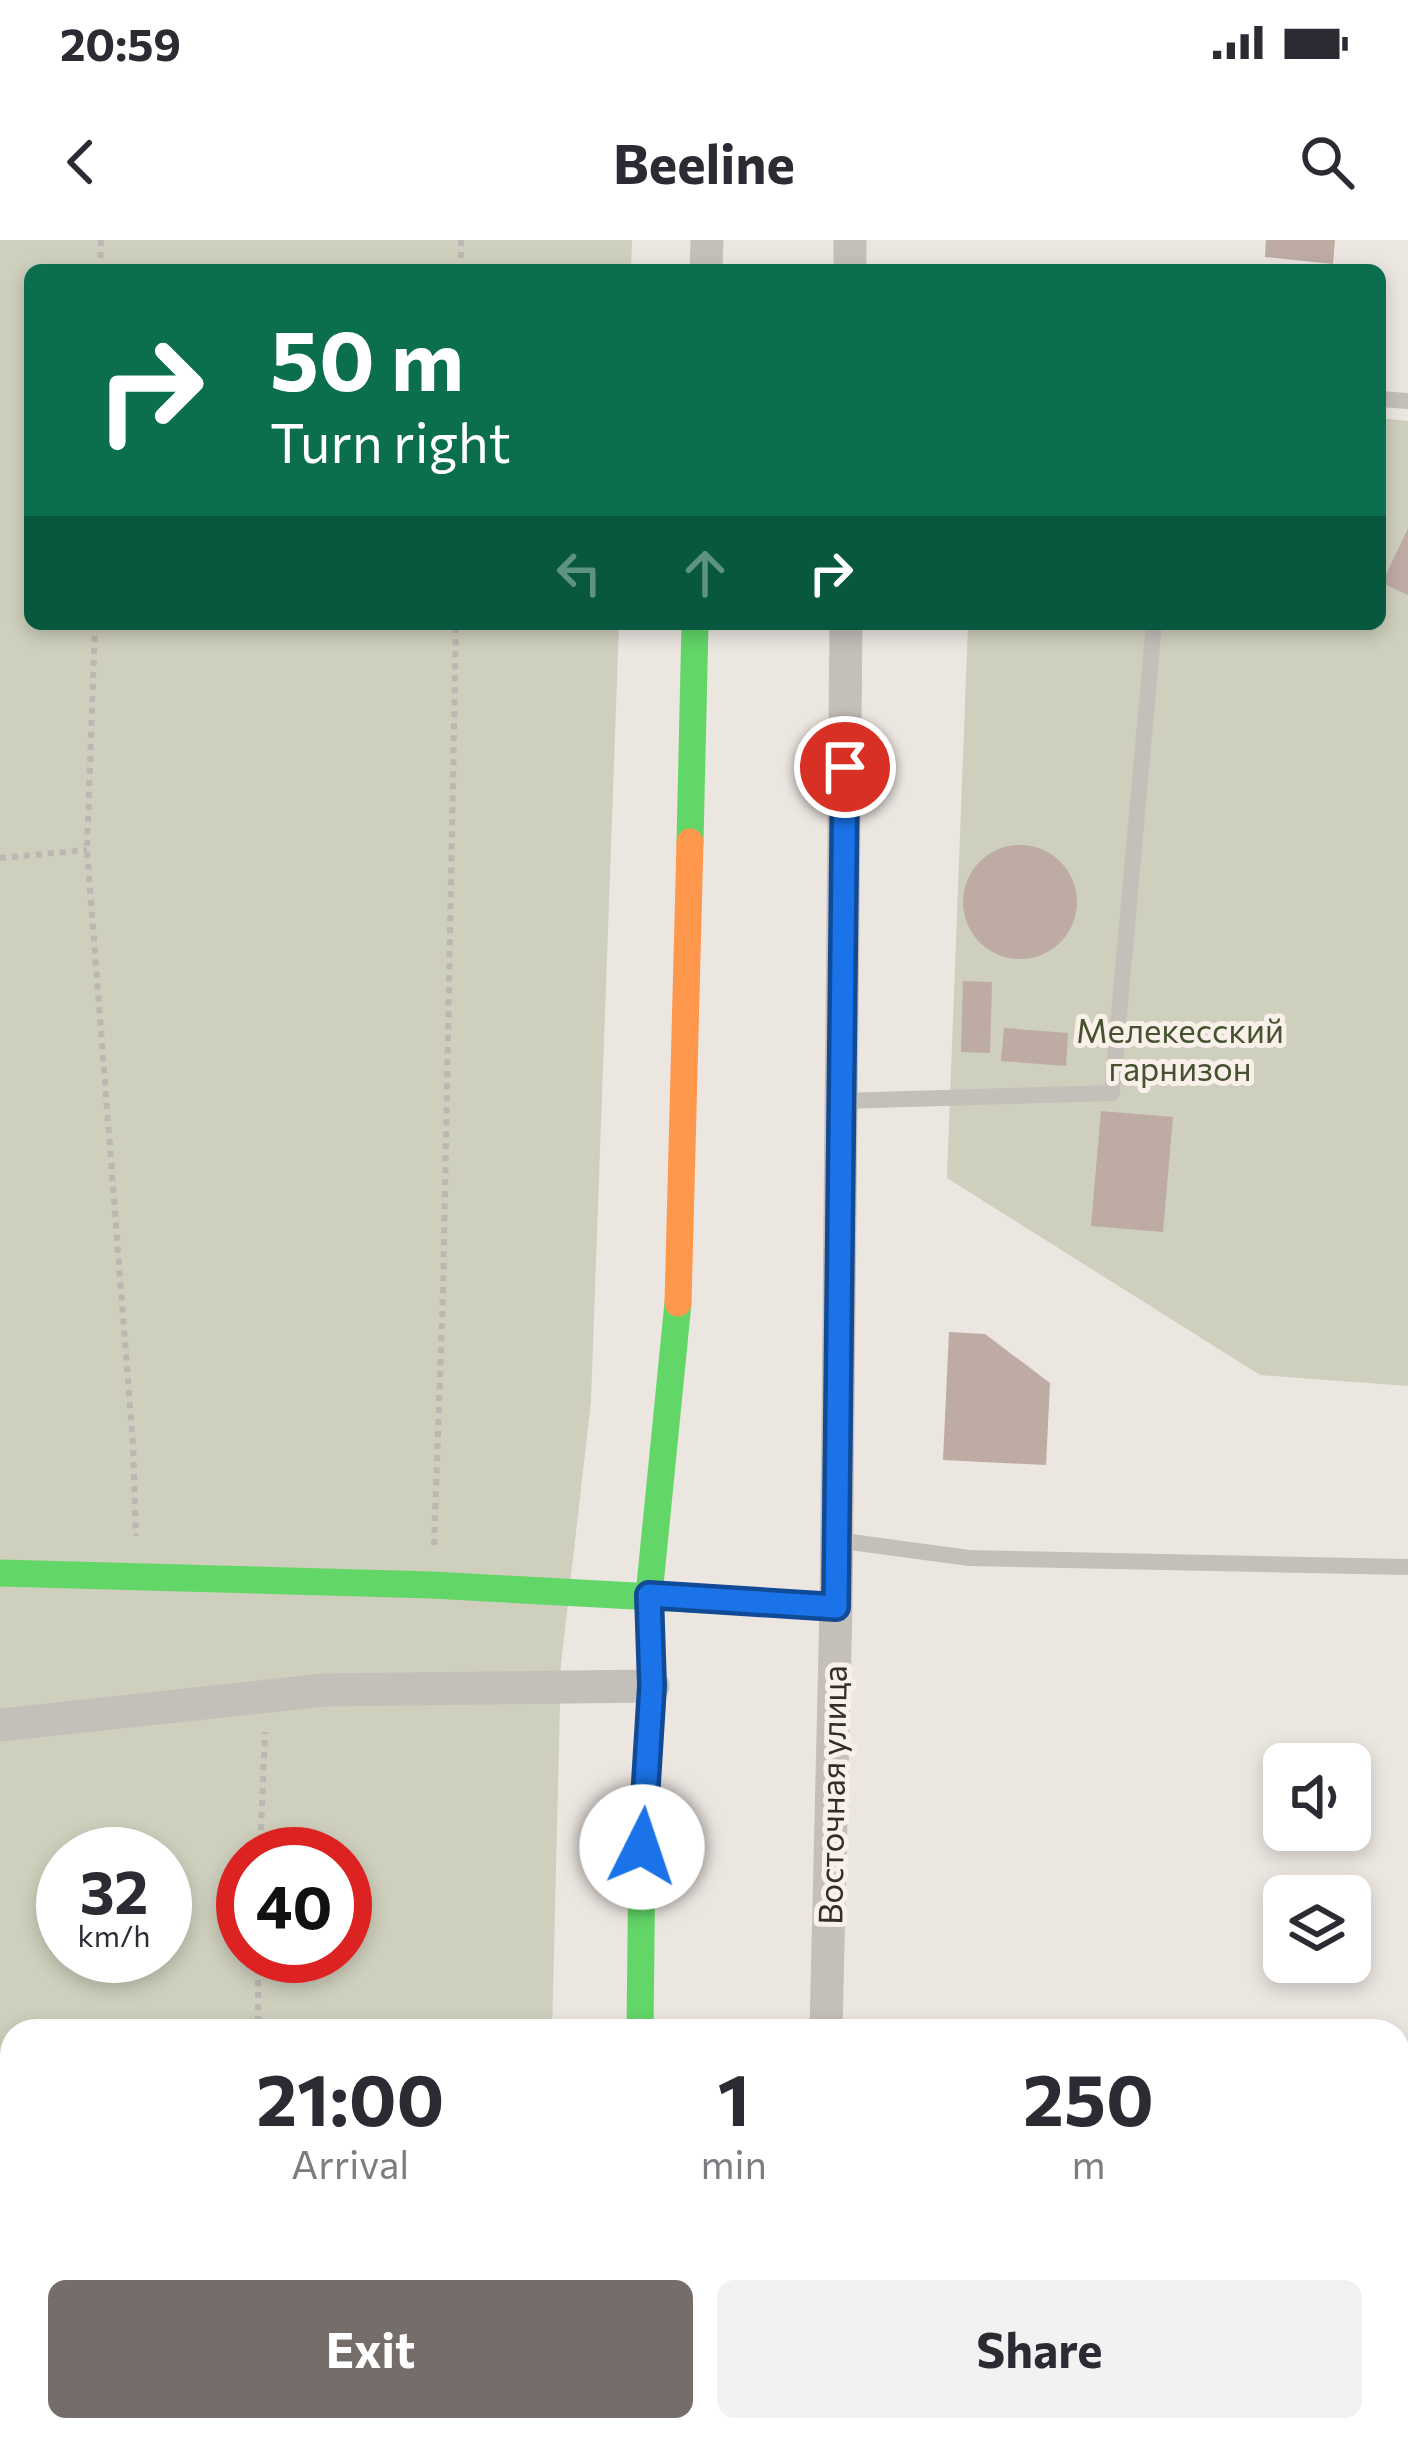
<!DOCTYPE html>
<html lang="en">
<head>
<meta charset="utf-8">
<style>
  body { margin:0; font-family:Commissioner,sans-serif; background:#f2f2f3; color:#2b2b33; height:100vh; display:flex; flex-direction:column; font-size:45px; white-space:nowrap }
  * { box-sizing:border-box; margin:0 }
  p { font-size:39px; color:#7c7c81 }
  .icon { flex:none; width:66px; height:66px; fill:none; stroke:currentColor; stroke-width:2; stroke-linecap:round; stroke-linejoin:round }
  .map { position:relative; flex:1; overflow:hidden }
  .details { position:absolute; left:0px; top:1779px; width:1410px; height:423px; display:flex; flex-direction:column; background:#fff; border-radius:36px 36px 0 0; box-shadow:0 6px 18px #0003 }
  .details>* { flex:none }
  .hud { position:absolute; left:24px; top:24px; width:1362px; height:366px; border-radius:18px; box-shadow:0 6px 18px #0003; background:#0b6e4f; color:#fff; overflow:hidden }
  .tools { position:absolute; left:1263px; top:1503px; display:grid; gap:24px }
  .tools a { display:grid; place-items:center; width:108px; height:108px; border-radius:18px; background:#fff; box-shadow:0 6px 18px #0003; font-size:60px }
  .speed { position:absolute; left:36px; top:1587px; display:flex; gap:24px; font-size:60px; font-weight:700; text-align:center }
  .speed>* { display:grid; place-content:center; width:156px; height:156px; border-radius:50%; background:#fff; box-shadow:0 6px 18px #0003; line-height:1 }
  .speed small { font-size:30px; font-weight:400 }
  .speed .limit { border:18px solid #d22; background:#fff; color:#111 }
  .pin { position:absolute; display:grid; place-items:center; width:102px; height:102px; color:#fff; margin:-51px; border:6px solid #fff; border-radius:50%; box-shadow:0 3px 12px #0007 }
  .me { position:absolute; width:132px; margin:-66px; rotate:4deg; stroke-linejoin:round; filter:drop-shadow(0 0 9px #0008) }
  .turn { display:flex; align-items:center; gap:42px; height:252px; padding:0 48px; font-size:54px }
  .turn .icon { width:156px; height:156px; stroke-width:2.5 }
  .turn b { display:block; font-size:84px; line-height:102px }
  .lanes { display:flex; align-items:center; height:114px; padding:0 48px; background:#0003; justify-content:center; gap:60px; direction:ltr }
  .lanes .off { opacity:.35 }
  .eta { display:flex; justify-content:space-evenly; align-items:center; height:204px; text-align:center }
  .eta b { font-size:72px; font-weight:700; line-height:84px }
  .button { display:flex; gap:24px; margin-top:auto; padding:24px 48px }
  .button a { flex:1; height:138px; border-radius:18px; background:#756d69; color:#fff; font-size:48px; font-weight:700; line-height:138px; text-align:center }
  .button a+a { background:#f2f2f3; color:#2b2b33 }
  .status { display:flex; justify-content:space-between; align-items:center; height:84px; padding:0 60px; background:#fff; direction:ltr }
  .status svg { height:33px; fill:currentColor }
  header { display:flex; justify-content:space-between; align-items:center; height:156px; padding:0 48px; background:#fff; font-size:54px; font-weight:700 }
  .map>svg:first-child { display:block }
</style>
</head>
<body>
<div class="status"><b>20:59</b><svg viewBox="0 0 49 12"><path d="M0 12V9h3v3zM5 12V6h3v6zM10 12V3h3v9zM15 12V0h3v12zM26 1h20v11H26zM47 4h2v5h-2z"/></svg></div>
<header><svg class="icon" aria-label="back" viewBox="0 0 24 24"><path d="M15 5l-7 7 7 7"/></svg>Beeline<svg class="icon" aria-label="search" viewBox="0 0 24 24"><circle cx="10" cy="10" r="6"/><path d="M15 15l6 6"/></svg></header>
<div class="map">
<svg width="1408" height="2201" viewBox="0 0 1408 2201">
  <rect width="100%" height="100%" fill="#ece6e1"/>
  <path fill="#cecfbc" fill-rule="evenodd" d="M 0,0 L 632,0 L 631,30 L 30,30 L 30,384 L 619,384 L 591,1161 L 561,1424 L 552,1791 L 12,1791 L 12,2190 L 542,2190 L 542,2201 L 0,2201 ZM 63,1614 L 165,1614 L 165,1716 L 63,1716 ZM 243,1614 L 345,1614 L 345,1716 L 243,1716 Z
    M 1380,178 L 1408,181 L 1408,1146 L 1260,1135 L 947,938 L 968,384 L 1380,384 Z"/>
  <path fill="#beaba4" d="M 1266,0 L 1335,0 L 1333,24 L 1265,17 Z
    M 1408,288 L 1408,355 L 1382,343 Z
    M963 662a57 57 0 1 1 114 0a57 57 0 1 1-114 0Z
    M 963,741 L 992,742 L 990,813 L 961,812 Z
    M 1004,788 L 1068,793 L 1066,826 L 1001,821 Z
    M 1101,871 L 1173,877 L 1163,992 L 1091,986 Z
    M 949,1092 L 985,1094 L 1050,1143 L 1046,1225 L 943,1220 Z"/>
  <g fill="none" stroke-linecap="round" stroke-linejoin="round">
    <path stroke="#bdb7b3" stroke-width="6" stroke-dasharray="6 6" stroke-linecap="butt" d="M 100,30 L 101,0
      M 461,30 L 461,0
      M 95,384 L 87,610 L 133,1205 L 136,1296
      M 0,618 L 87,610
      M 434,1305 L 443,1053 L 456,384
      M 260,1614 L 265,1492
      M 258,1716 L 258,1791
      M 244,2201 L 245,2190"/>
    <path stroke="#c5bfba" stroke-width="16" d="M 1380,159 L 1408,161
      M 841,861 L 1112,853 L 1154,384
      M 836,1300 L 969,1318 L 1408,1327"/>
    <path stroke="#c5bfba" stroke-width="33" d="M 706,30 L 707,0
      M 850,30 L 850,0
      M 0,1485 L 324,1450 L 653,1446
      M 826,1791 L 836,1367 L 846,384
      M 623,2201 L 623,2190
      M 810,2201 L 811,2190"/>
    <path stroke="#63d668" stroke-width="27" d="M 690,602 L 695,384
      M 0,1333 L 432,1345 L 836,1367
      M 640,1791 L 642,1607 L 653,1446 L 649,1355 L 678,1063"/>
    <path stroke="#ff974d" stroke-width="27" d="M 678,1063 L 690,602"/>
  </g>
  <g fill="none" stroke-linecap="round" stroke-linejoin="round">
    <g stroke="#114b97" stroke-width="30">
      <path id="route" d="M 642,1607 L 652,1446 L 649,1355 L 836,1367 L 845,527"/>
    </g>
    <use href="#route" stroke="#1a73e8" stroke-width="21"/>
  </g>
  <g text-anchor="middle" dominant-baseline="central" stroke-width="10" stroke-linejoin="round" paint-order="stroke">
    <g font-size="33" fill="#46512f" stroke="#f8f0e9">
      <text x="1180" y="789">Мелекесский<tspan x="1180" dy="38">гарнизон</tspan></text>
    </g>
    <g font-size="33" fill="#352c29" stroke="#f8f0e9">
      <text transform="translate(831 1555) rotate(-89)">Восточная улица</text>
    </g>
  </g>
</svg>
<div class="tools">
<a><svg class="icon" aria-label="sound" viewBox="0 0 24 24"><path d="M4 9h4l5-4v14l-5-4H4zM17 9q2 3 0 6"/></svg></a>
<a><svg class="icon" aria-label="layers" viewBox="0 0 24 24"><path d="M12 4l9 5-9 5-9-5zM3 14l9 5 9-5"/></svg></a>
</div>
<div class="speed"><div>32<small>km/h</small></div><div class="limit">40</div></div>
<div class="pin" style="left:845px;top:527px;background:#d93025"><svg class="icon" aria-label="arrive" viewBox="0 0 24 24"><path d="M6 21V4h12l-3 4 3 4H6"/></svg></div>
<svg class="me" style="left:642px;top:1607px" viewBox="-20 -20 40 40"><circle r="19" fill="#fff"/><path d="M0-13L10 11 0 6-10 11z" fill="#1a73e8"/></svg>
<div class="hud">
<div class="turn"><svg class="icon" aria-label="right" viewBox="0 0 24 24"><path d="M7 20v-9h11M14 6l5 5-5 5"/></svg><div><b>50 m</b>Turn right</div></div>
<div class="lanes"><svg class="icon off" aria-label="left" viewBox="0 0 24 24"><path d="M17 20v-9H6M10 6l-5 5 5 5"/></svg><svg class="icon off" aria-label="ahead" viewBox="0 0 24 24"><path d="M12 20V5M6 11l6-6 6 6"/></svg><svg class="icon" aria-label="right" viewBox="0 0 24 24"><path d="M7 20v-9h11M14 6l5 5-5 5"/></svg></div>
</div>
<section class="details">
<div class="eta">
<div><b>21:00</b><p>Arrival</p></div>
<div><b>1</b><p>min</p></div>
<div><b>250</b><p>m</p></div>
</div>
<div class="button"><a>Exit</a><a>Share</a></div>
</section>
</div>
</body>
</html>
